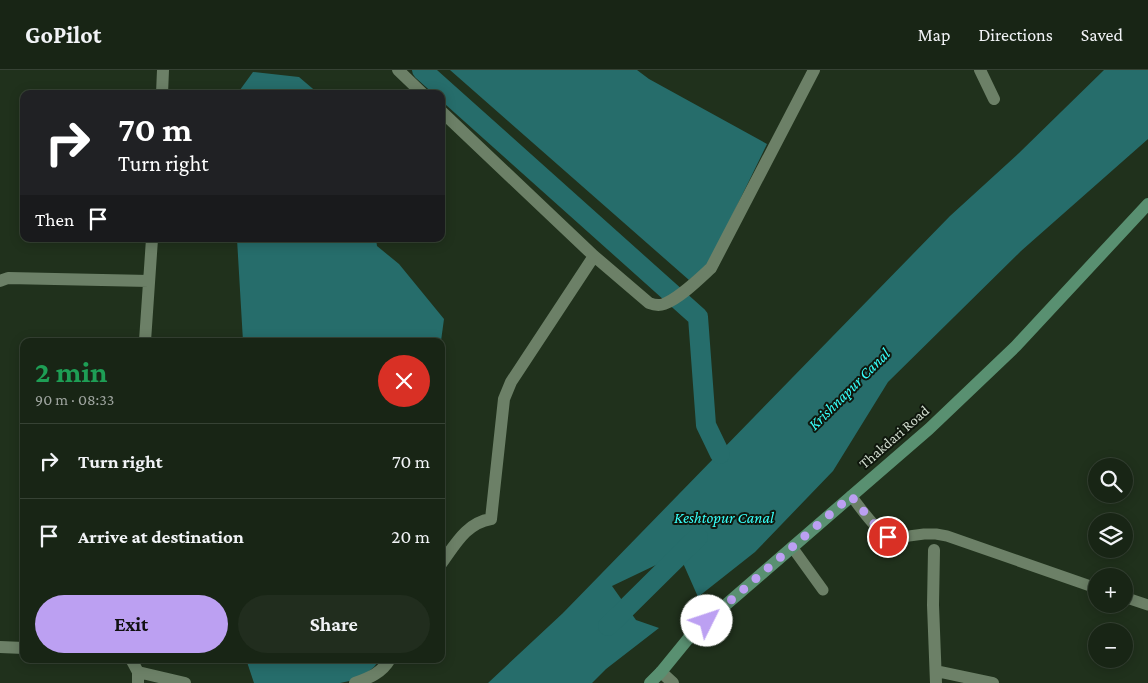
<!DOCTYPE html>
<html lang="en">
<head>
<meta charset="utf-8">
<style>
  body { margin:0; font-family:"Crimson Pro",serif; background:#212d1e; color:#f1f3f6; height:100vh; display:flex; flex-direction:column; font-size:19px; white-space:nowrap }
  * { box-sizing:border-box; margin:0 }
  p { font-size:16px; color:#9fa5a0 }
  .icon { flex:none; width:28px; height:28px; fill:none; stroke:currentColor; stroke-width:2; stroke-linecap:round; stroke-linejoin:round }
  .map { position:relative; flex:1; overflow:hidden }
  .drawer { position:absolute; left:20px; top:268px; width:425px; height:325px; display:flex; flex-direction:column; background:#182515; border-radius:10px; box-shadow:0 2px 12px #0003,0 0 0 1px #364234 }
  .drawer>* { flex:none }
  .top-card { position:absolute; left:20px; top:20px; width:425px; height:152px; border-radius:10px; box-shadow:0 2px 12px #0003,0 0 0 1px #364234; background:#202124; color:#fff; overflow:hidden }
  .tools { position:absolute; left:1088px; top:388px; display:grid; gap:10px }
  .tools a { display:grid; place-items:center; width:45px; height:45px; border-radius:50%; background:#182515; box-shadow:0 2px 12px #0003,0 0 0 1px #364234; font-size:25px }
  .pin { position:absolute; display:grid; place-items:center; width:42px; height:42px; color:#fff; margin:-21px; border:2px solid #fff; border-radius:50%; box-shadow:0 1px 5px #0007 }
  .me { position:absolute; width:55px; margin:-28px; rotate:49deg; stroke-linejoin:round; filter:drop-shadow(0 0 4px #0008) }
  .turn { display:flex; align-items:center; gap:18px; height:105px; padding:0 15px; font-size:22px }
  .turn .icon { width:65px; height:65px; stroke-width:2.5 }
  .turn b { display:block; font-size:35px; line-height:42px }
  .then { display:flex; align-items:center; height:48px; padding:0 15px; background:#0003; gap:10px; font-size:19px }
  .round { display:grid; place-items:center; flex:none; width:52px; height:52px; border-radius:26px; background:#212d1e }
  .overview { display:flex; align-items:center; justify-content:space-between; height:85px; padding:0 15px }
  h1 { font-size:30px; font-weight:700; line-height:38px; color:#1e9e55 }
  .action { display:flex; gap:10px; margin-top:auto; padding:10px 15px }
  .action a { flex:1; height:58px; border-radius:30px; background:#bca0f2; color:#111; font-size:20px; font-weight:700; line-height:58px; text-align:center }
  .action a+a { background:#212d1e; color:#f1f3f6 }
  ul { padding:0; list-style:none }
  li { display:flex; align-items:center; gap:15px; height:75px; padding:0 15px; border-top:1px solid #364234 }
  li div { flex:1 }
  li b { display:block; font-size:19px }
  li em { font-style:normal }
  header { display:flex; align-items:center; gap:30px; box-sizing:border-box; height:70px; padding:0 25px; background:#182515; border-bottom:1px solid #364234 }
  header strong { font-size:24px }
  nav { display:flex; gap:28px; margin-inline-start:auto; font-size:18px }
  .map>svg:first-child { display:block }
</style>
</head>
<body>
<header>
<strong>GoPilot</strong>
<nav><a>Map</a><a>Directions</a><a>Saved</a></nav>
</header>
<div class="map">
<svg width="1148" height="613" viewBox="0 0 1148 613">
  <rect width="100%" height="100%" fill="#20311c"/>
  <path fill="#266d6b" d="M 450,0 L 637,0 L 649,9 L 767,74 L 708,195 L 689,210 Z
    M 1104,0 L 1148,0 L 1148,69 L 1021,181 L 888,312 L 833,401 L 755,482 L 698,527 L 679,484 L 612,516 L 636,550 L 659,558 L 606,599 L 592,613 L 488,613 L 563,543 L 950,146 L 1019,83 Z
    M 253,2 L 299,7 L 319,24 L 237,24 Z
    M 237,169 L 376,169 L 377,176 L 399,194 L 444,249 L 441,271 L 243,271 Z
    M 246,589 L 380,589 L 374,597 L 359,609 L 340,613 L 254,613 Z"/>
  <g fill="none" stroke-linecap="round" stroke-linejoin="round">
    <path stroke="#266d6b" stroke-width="20" d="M 422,0 L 698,247 L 706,355 L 720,384
      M 608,556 L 698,467"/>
    <path stroke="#6c8067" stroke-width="11" d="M 851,426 C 862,439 877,464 894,468 L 924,464 L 936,464 L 947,466 L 1096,518
      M 792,477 L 823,520
      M 1124,527 L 1148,535"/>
    <path stroke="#6c8067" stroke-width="12" d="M 398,0 L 423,24
      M 980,0 L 994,29
      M 162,24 L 163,0
      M 441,41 L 594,186 L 649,233 C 654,235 659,236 664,234 C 680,228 699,209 711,198 L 814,0
      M 0,211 L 8,208 L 149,211
      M 145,271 L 152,169
      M 934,480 L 933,535 L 936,613
      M 441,494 C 455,475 466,453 491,449 L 504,329 L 511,312 L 594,186
      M 0,577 L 24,578
      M 131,589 L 138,602 L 138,613
      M 936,601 L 993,613
      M 138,602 L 185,613
      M 661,602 L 673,613
      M 355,613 C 369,608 382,603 390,589"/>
    <path stroke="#599071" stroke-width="12" d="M 650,613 L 661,602 L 692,564 L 929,359 L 1016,276 L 1148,134"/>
  </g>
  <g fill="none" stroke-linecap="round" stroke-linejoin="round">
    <path stroke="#bca0f2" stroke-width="9" stroke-dasharray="0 16.2" d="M 707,551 L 851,426 L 880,461 L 888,467"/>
  </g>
  <g text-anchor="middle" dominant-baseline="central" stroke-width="4" stroke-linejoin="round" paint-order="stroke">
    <g font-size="15" fill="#d1dcce" stroke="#0f170d">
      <text transform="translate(894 367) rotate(-41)">Thakdari Road</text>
    </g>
    <g font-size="16" font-style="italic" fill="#37fef9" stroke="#0f170d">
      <text transform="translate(849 319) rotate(-45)">Krishnapur Canal</text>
      <text x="724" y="447">Keshtopur Canal</text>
    </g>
  </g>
</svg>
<div class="tools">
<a><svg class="icon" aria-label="search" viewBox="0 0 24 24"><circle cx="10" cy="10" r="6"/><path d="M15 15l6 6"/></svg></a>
<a><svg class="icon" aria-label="layers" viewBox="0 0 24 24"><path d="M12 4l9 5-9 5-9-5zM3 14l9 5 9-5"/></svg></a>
<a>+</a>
<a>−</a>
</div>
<div class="pin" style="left:888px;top:467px;background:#d93025"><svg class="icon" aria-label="arrive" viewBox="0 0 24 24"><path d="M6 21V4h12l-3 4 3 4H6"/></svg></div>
<svg class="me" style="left:707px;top:551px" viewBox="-20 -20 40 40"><circle r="19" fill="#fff"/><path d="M0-13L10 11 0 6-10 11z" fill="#bca0f2"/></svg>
<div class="top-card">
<div class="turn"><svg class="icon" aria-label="right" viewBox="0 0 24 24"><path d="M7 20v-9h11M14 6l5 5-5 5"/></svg><div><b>70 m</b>Turn right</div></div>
<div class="then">Then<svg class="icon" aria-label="arrive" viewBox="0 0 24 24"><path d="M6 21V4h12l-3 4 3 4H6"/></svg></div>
</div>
<section class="drawer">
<div class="overview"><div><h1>2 min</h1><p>90 m · 08:33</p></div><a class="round" style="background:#d93025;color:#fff"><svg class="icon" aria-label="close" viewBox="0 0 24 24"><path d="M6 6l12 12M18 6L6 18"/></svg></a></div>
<ul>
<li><svg class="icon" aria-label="right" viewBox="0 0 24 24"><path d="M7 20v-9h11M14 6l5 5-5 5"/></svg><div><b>Turn right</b></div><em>70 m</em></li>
<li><svg class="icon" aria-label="arrive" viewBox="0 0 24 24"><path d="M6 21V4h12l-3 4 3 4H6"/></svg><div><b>Arrive at destination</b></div><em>20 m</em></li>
</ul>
<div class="action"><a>Exit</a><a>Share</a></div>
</section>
</div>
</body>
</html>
